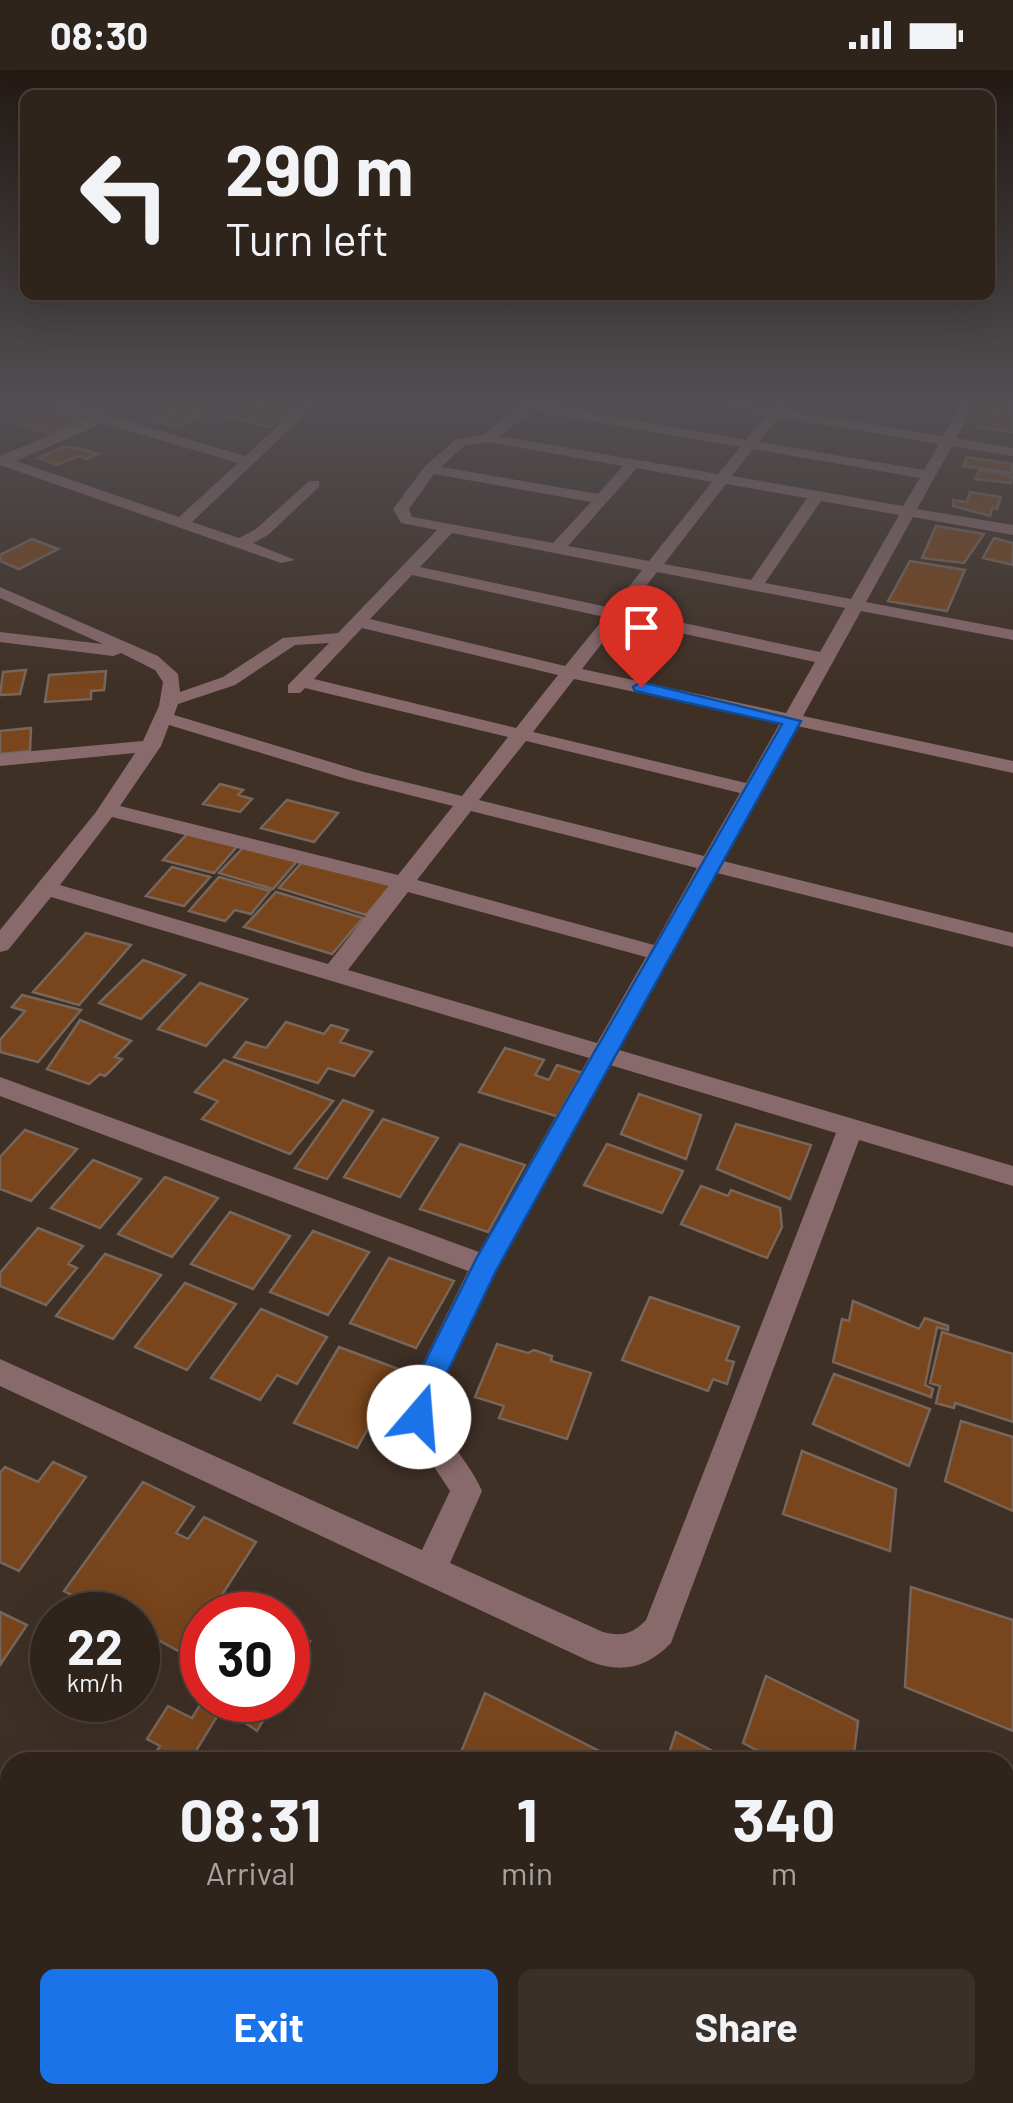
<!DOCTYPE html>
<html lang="en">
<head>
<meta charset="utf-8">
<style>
  body { margin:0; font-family:Barlow,sans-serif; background:#3b3029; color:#f1f3f6; height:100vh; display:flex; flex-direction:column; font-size:38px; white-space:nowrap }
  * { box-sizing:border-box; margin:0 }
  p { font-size:32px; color:#a7a4a3 }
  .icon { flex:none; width:55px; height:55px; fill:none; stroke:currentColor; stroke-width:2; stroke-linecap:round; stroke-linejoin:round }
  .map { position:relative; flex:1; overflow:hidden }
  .side { position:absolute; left:0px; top:1682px; width:1015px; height:352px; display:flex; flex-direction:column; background:#2f241c; border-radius:30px 30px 0 0; box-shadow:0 10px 40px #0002,0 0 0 2px #4a413b }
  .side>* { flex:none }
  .guide { position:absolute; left:20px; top:20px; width:975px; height:210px; border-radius:15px; box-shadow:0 10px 40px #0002,0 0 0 2px #4a413b; background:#2f241c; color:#f1f3f6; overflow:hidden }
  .speed { position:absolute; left:30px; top:1522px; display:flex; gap:20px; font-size:50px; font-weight:700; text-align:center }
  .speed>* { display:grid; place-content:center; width:130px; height:130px; border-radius:50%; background:#2f241c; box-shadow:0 10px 40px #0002,0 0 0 2px #4a413b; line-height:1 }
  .speed small { font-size:25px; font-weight:400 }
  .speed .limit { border:15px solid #d22; background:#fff; color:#111 }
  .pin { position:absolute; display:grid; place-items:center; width:85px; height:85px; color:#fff; margin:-102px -42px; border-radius:50% 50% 50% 0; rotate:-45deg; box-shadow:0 0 10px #0007 }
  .pin .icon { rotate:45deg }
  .me { position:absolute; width:110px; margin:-55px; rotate:18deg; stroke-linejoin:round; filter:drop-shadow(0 0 8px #0008) }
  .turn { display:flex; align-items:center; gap:35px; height:210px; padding:0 40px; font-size:45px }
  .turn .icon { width:130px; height:130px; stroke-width:2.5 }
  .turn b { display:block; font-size:70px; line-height:85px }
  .eta { display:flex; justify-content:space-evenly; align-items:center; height:170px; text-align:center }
  .eta b { font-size:60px; font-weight:700; line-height:70px }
  .button { display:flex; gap:20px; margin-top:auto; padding:20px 40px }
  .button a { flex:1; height:115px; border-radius:15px; background:#1a73e8; color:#fff; font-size:40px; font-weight:700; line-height:115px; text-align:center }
  .button a+a { background:#3b3029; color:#f1f3f6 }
  .status { display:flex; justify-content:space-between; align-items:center; height:70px; padding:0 50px; background:#2f241c; direction:ltr }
  .status svg { height:28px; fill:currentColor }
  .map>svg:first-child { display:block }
</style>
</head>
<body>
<div class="status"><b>08:30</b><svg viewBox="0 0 49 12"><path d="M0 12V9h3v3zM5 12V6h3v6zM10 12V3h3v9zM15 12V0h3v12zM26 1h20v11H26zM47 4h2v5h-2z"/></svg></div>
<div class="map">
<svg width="1013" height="2033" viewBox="0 0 1013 2033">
  <rect width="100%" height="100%" fill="#3f3026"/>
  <path fill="#78451c" stroke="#77665b" stroke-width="2.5" d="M 890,333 L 953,333 L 950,342 Z
    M 253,335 L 281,342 L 296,342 L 269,357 L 229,347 Z
    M 180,337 L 204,344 L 176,357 L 152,350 Z
    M 984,340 L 1013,343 L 1013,362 L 976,357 Z
    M 55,342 L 82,350 L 51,364 L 23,356 Z
    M 63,377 L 82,379 L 98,384 L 87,389 L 78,386 L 57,395 L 38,388 Z
    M 967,387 L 1013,394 L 1012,403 L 963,396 Z
    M 980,399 L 1012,406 L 1011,413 L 975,409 Z
    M 970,422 L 1001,427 L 997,439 L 992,438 L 990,446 L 953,436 L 953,430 L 967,432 Z
    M 936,456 L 984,464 L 964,493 L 922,488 Z
    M 994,468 L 1013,473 L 1013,495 L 983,488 Z
    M 32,469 L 58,479 L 19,499 L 0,491 L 0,485 Z
    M 910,491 L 965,500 L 947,541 L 888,531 Z
    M 26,600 L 20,624 L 0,625 L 3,602 Z
    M 106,601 L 104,620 L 91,621 L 91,629 L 45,632 L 49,605 Z
    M 31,658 L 30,681 L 0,684 L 0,661 Z
    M 220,714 L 243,720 L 238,725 L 252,729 L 240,742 L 203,734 Z
    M 287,730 L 338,743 L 314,772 L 261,758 Z
    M 190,761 L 240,773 L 214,803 L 163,790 Z
    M 245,776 L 298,790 L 273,819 L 219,803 Z
    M 305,789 L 391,815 L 366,845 L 279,818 Z
    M 172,797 L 210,807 L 184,836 L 146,826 Z
    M 219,807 L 270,821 L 251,844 L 235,840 L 225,851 L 189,841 Z
    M 276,822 L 363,848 L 332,884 L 244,857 Z
    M 86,863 L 131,875 L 79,935 L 33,922 Z
    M 143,890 L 185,905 L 141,949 L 99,933 Z
    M 200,913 L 247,929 L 206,976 L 158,959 Z
    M 22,925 L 81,940 L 38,992 L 0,982 L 0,970 L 25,941 L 12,937 Z
    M 80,950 L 131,971 L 115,987 L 122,989 L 105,1006 L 100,1004 L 89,1014 L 47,999 Z
    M 286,952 L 324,964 L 331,955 L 348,960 L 340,972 L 372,982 L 354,1006 L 328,998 L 318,1013 L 234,987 L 246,972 L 266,978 Z
    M 505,978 L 544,990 L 535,1005 L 549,1010 L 557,995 L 583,1003 L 559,1047 L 479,1022 Z
    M 224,990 L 333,1031 L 290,1084 L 202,1049 L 218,1031 L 195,1022 Z
    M 639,1024 L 701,1045 L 686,1089 L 621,1064 Z
    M 343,1030 L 373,1041 L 327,1109 L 295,1098 Z
    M 383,1049 L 438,1068 L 400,1127 L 344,1107 Z
    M 736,1054 L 811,1075 L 790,1129 L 717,1099 Z
    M 25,1060 L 77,1079 L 31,1131 L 0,1119 L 0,1087 Z
    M 460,1074 L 525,1095 L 488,1162 L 420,1139 Z
    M 607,1074 L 683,1101 L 662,1143 L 584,1115 Z
    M 93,1090 L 141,1109 L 100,1158 L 51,1138 Z
    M 165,1107 L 218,1128 L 172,1187 L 118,1164 Z
    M 701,1116 L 728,1126 L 731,1120 L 780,1138 L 782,1157 L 767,1188 L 681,1154 Z
    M 230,1142 L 290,1166 L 253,1219 L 191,1194 Z
    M 38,1158 L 83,1176 L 68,1194 L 77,1198 L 46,1235 L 0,1216 L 0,1203 Z
    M 313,1161 L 369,1182 L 328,1245 L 270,1222 Z
    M 105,1184 L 161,1205 L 113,1269 L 56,1246 Z
    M 389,1188 L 454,1211 L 416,1278 L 350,1253 Z
    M 185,1213 L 236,1234 L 187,1300 L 135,1277 Z
    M 650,1227 L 739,1257 L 726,1290 L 734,1292 L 727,1314 L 713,1309 L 708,1321 L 622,1290 Z
    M 853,1231 L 919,1259 L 925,1248 L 948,1256 L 948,1260 L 937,1257 L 925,1315 L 933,1319 L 931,1327 L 833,1292 L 842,1249 L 849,1251 Z
    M 261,1239 L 327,1267 L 297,1314 L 277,1305 L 260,1330 L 211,1308 Z
    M 942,1262 L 1013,1284 L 1013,1352 L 955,1333 L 954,1338 L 936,1333 L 940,1316 L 930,1313 Z
    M 497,1274 L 528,1283 L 534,1280 L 552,1286 L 551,1291 L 591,1303 L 567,1369 L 499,1348 L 504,1336 L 475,1327 Z
    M 339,1277 L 401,1300 L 357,1378 L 294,1353 Z
    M 834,1304 L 930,1339 L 909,1396 L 813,1354 Z
    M 961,1351 L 1013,1367 L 1013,1441 L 945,1411 Z
    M 802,1381 L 896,1419 L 890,1481 L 783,1444 Z
    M 53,1392 L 86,1407 L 19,1501 L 0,1492 L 0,1403 L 5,1397 L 38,1412 Z
    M 143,1412 L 194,1437 L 176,1463 L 188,1469 L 204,1447 L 256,1472 L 209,1545 L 202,1545 L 202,1555 L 184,1584 L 138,1559 L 138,1545 L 110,1545 L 64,1521 Z
    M 911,1517 L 1013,1550 L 1013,1661 L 905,1617 Z
    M 0,1542 L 27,1555 L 0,1595 Z
    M 289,1561 L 310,1571 L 288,1609 L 288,1564 Z
    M 766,1606 L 858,1651 L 853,1692 L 779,1692 L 743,1673 Z
    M 485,1623 L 601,1682 L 599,1692 L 457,1692 Z
    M 203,1630 L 223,1637 L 189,1692 L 150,1692 L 160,1676 L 147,1669 L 168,1636 L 192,1648 Z
    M 226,1630 L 275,1630 L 257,1661 L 223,1637 Z
    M 676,1662 L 734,1692 L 666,1692 Z
    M 10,1974 L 10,2025 L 73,2025 L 69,2033 L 0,2033 L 0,1990 Z
    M 93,2025 L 163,2025 L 173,2033 L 88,2033 Z
    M 593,2025 L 639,2025 L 636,2033 L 607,2033 Z
    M 752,2025 L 809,2025 L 807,2033 L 766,2033 Z
    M 838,2025 L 986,2025 L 985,2033 L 837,2033 Z"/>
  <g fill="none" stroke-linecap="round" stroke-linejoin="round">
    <path fill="#896a6c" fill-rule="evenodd" d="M 45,333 L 67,333 L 245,386 L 303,333 L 317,333 L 192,452 L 239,468 L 256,459 L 309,411 L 319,411 L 319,417 L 268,465 L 253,473 L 295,490 L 281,493 L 0,395 L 0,386 L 90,349 ZM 103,353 L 238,393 L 179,447 L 16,391 Z
      M 520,333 L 540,333 L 746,370 L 765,345 L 710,333 L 771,338 L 775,333 L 788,333 L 783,340 L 943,366 L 962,333 L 975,333 L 956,368 L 1013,378 L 1013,386 L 952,376 L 917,439 L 1013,455 L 1013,465 L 913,447 L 866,532 L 1013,560 L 1013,570 L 861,541 L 803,646 L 1013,691 L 1013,703 L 797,656 L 723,791 L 1013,863 L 1013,877 L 717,803 L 619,980 L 1013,1096 L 1013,1116 L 859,1070 L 671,1573 C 647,1598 621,1604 589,1591 L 0,1316 L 0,1289 L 422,1480 L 450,1421 L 414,1366 L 404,1332 L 468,1201 L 0,1026 L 0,1007 L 479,1182 L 589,988 L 51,827 L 8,880 L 0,882 L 0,860 L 96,742 L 135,683 L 0,696 L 0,684 L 143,671 L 159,636 L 163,612 L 155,600 L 121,583 L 113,586 L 0,572 L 0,562 L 103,574 L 0,528 L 0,517 L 158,586 L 178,604 L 180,622 L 223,607 L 283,568 L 338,563 L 437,460 L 401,453 L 393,439 L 425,396 L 455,370 L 484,365 ZM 532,341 L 740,377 L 718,404 L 500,366 ZM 778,347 L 939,374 L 924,400 L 759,372 ZM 488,372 L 623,396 L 598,424 L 441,397 L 464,376 ZM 753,379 L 920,408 L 903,436 L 732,406 ZM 637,398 L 712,412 L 649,491 L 568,476 ZM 434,404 L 591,432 L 553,473 L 412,447 L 409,439 ZM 726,414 L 807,428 L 751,510 L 664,494 ZM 821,431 L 899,445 L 851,529 L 765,513 ZM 452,463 L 642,500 L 612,538 L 420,497 ZM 657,502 L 845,538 L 820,582 L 627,541 ZM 412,505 L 605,547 L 565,596 L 370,549 ZM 620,550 L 815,592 L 786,643 L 582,599 ZM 362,558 L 558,605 L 516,658 L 314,609 ZM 329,573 L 288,615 L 288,623 L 300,623 L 305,618 L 508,667 L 462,726 L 364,702 L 174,645 L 178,634 L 235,615 L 295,575 ZM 574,609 L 780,653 L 746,713 L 533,662 ZM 169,655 L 350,710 L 453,736 L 398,805 L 120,736 L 161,676 ZM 526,671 L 740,723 L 704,786 L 479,730 ZM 471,741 L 697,798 L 654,875 L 417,810 ZM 112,747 L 389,816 L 328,894 L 60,815 ZM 408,822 L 646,887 L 597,973 L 348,900 ZM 610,995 L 836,1063 L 646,1550 C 632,1564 623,1567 603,1562 L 450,1493 L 482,1421 C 469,1390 439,1365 434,1332 L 497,1200 Z
      M 997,333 L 1013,333 L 1013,339 L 998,336 Z
      M 317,2025 L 372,2025 L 375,2033 L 317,2033 Z"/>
  </g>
  <linearGradient id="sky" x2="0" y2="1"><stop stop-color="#231a15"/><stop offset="0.54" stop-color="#524e52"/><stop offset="1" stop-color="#524e52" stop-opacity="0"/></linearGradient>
  <rect width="1013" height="618" fill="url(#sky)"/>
  <path fill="#1a73e8" stroke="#114b97" stroke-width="2.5" d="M 641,612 L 801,651 L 496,1201 L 433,1332 L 429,1356 L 419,1359 L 409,1356 L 405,1332 L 476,1189 L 782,654 L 635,621 L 633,617 Z"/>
</svg>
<div class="speed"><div>22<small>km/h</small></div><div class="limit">30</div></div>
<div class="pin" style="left:641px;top:617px;background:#d93025"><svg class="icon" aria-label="arrive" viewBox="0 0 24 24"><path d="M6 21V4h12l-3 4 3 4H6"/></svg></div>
<svg class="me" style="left:419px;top:1347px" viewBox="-20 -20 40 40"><circle r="19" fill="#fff"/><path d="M0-13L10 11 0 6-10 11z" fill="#1a73e8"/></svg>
<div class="guide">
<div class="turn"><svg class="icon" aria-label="left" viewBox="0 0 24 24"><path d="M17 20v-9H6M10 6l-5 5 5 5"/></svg><div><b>290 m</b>Turn left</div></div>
</div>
<section class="side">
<div class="eta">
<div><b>08:31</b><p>Arrival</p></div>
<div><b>1</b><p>min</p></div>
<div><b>340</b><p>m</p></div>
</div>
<div class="button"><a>Exit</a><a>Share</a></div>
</section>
</div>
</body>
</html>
